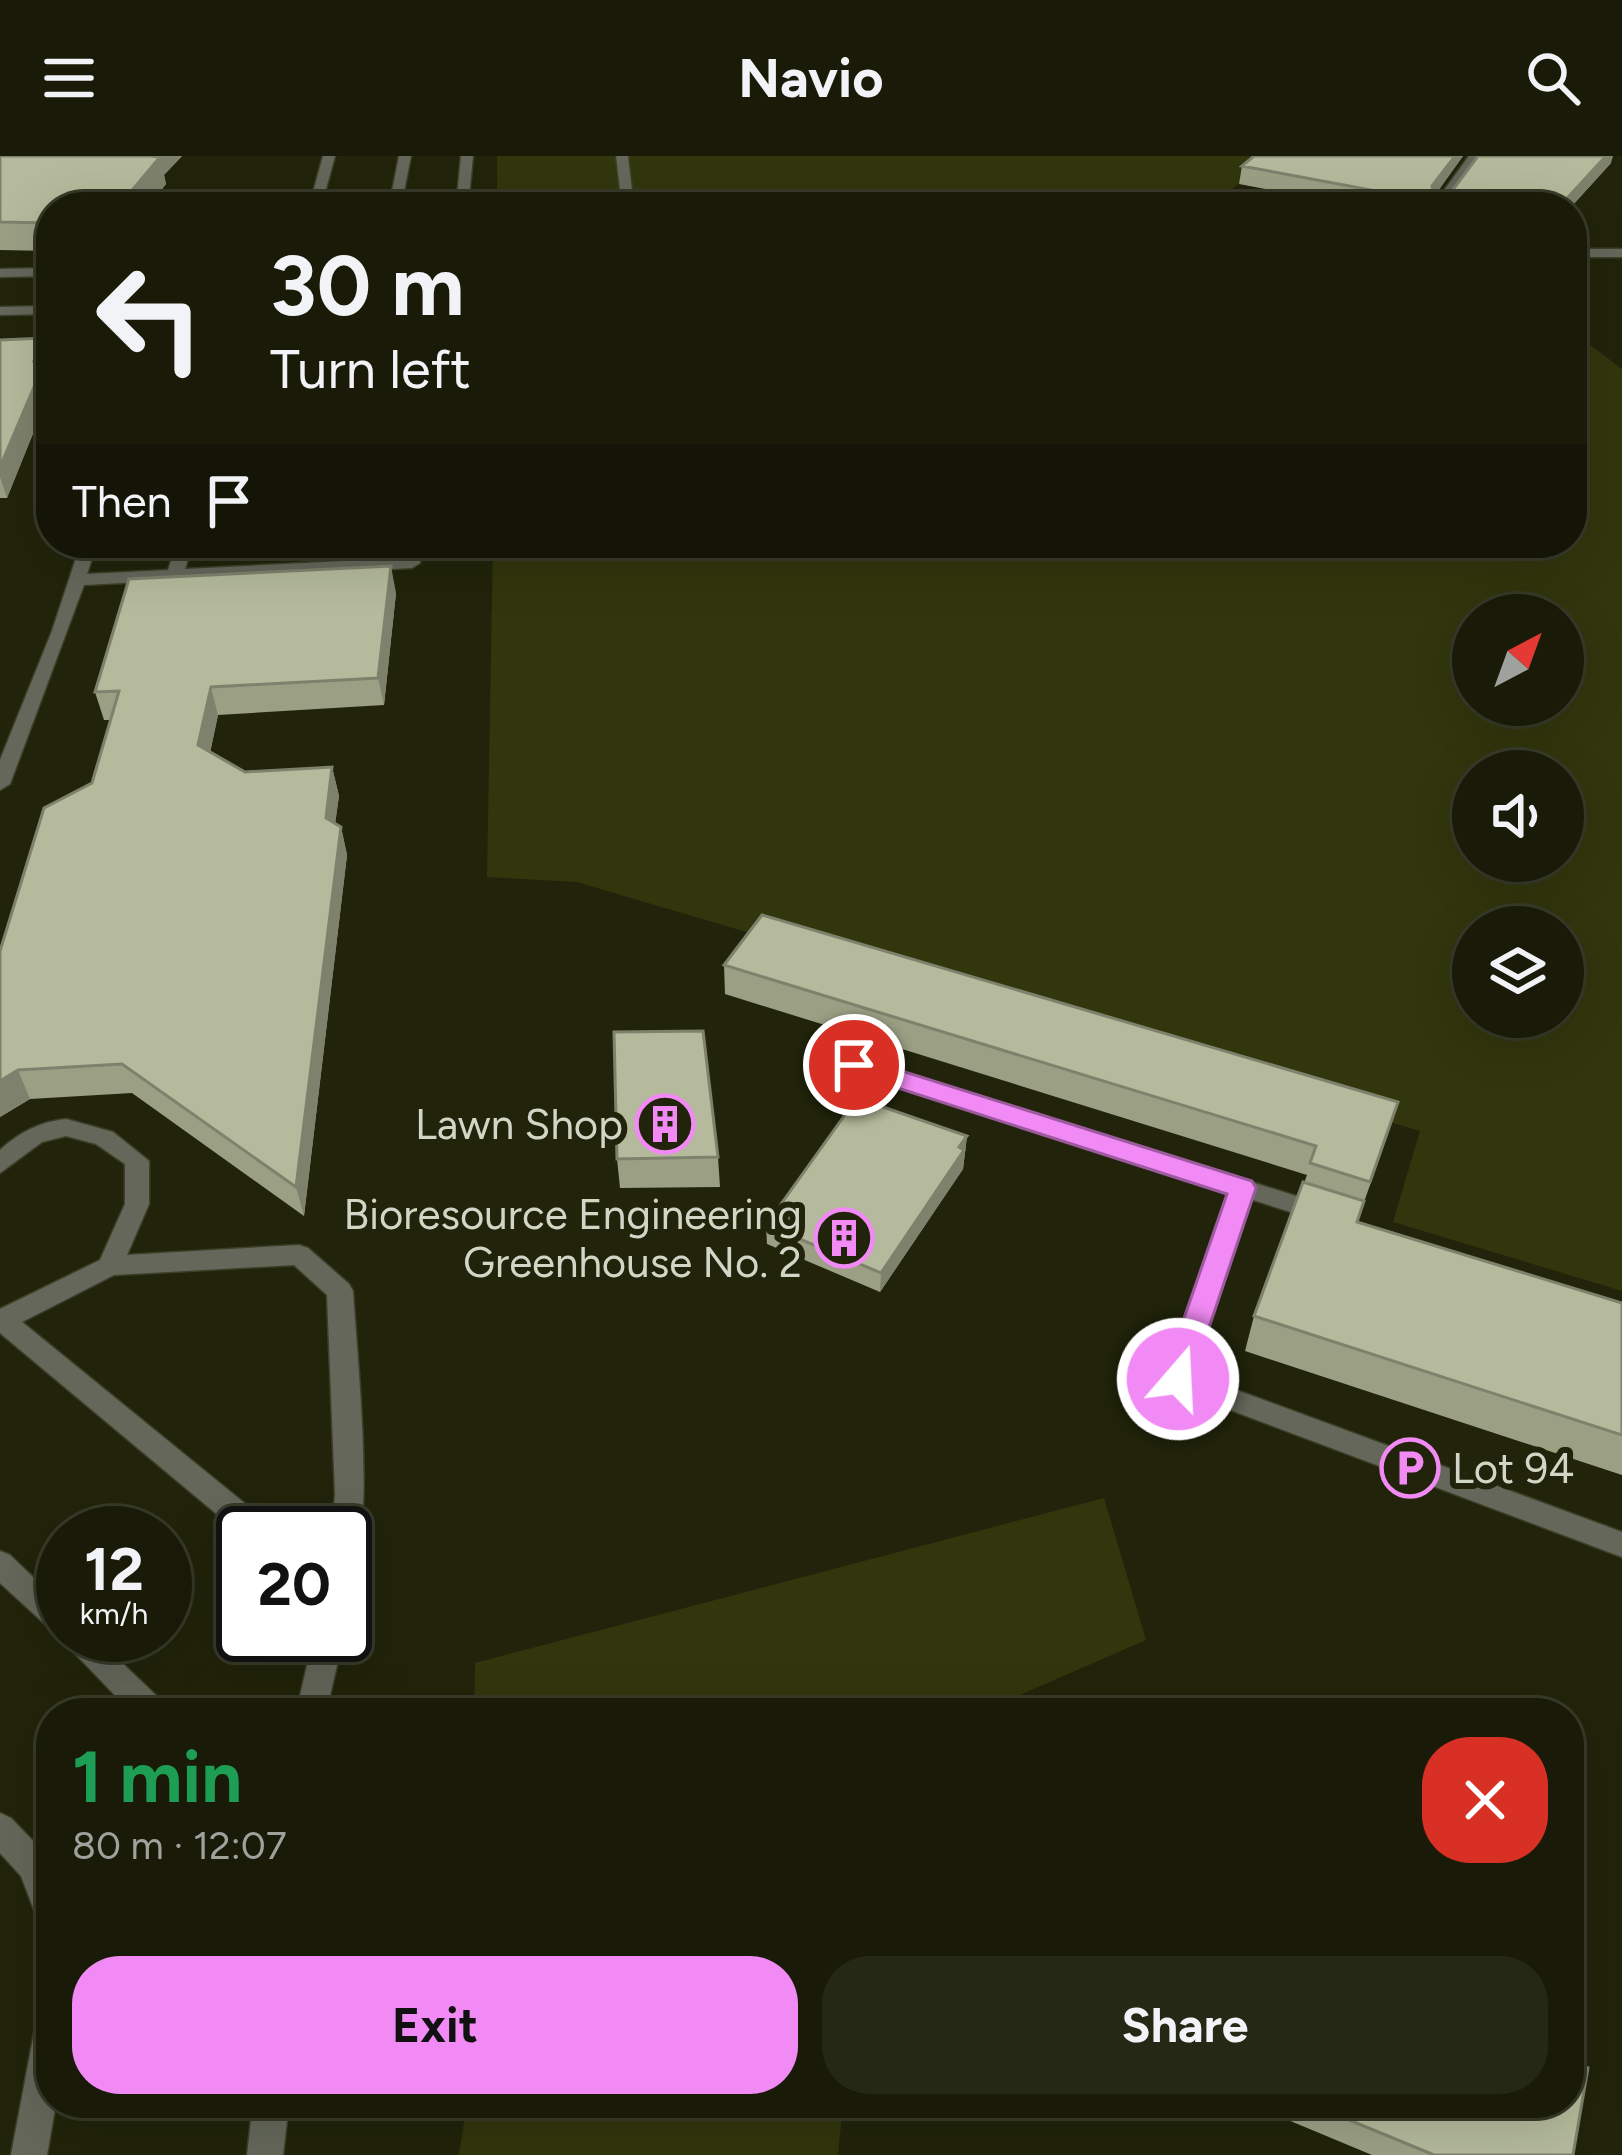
<!DOCTYPE html>
<html lang="en">
<head>
<meta charset="utf-8">
<style>
  body { margin:0; font-family:Figtree,sans-serif; background:#262816; color:#f1f3f6; height:100vh; display:flex; flex-direction:column; font-size:45px; white-space:nowrap }
  * { box-sizing:border-box; margin:0 }
  p { font-size:39px; color:#9fa19c }
  .icon { flex:none; width:66px; height:66px; fill:none; stroke:currentColor; stroke-width:2; stroke-linecap:round; stroke-linejoin:round }
  .map { position:relative; flex:1; overflow:hidden }
  .panel { position:absolute; left:36px; top:1542px; width:1548px; height:420px; display:flex; flex-direction:column; background:#191b08; border-radius:48px; box-shadow:0 12px 48px #0002,0 0 0 3px #373929 }
  .panel>* { flex:none }
  .top-card { position:absolute; left:36px; top:36px; width:1551px; height:366px; border-radius:48px; box-shadow:0 12px 48px #0002,0 0 0 3px #373929; background:#191b08; color:#f1f3f6; overflow:hidden }
  .needle { width:78px; rotate:41deg }
  .fabs { position:absolute; left:1452px; top:438px; display:grid; gap:24px }
  .fabs a { display:grid; place-items:center; width:132px; height:132px; border-radius:50%; background:#191b08; box-shadow:0 12px 48px #0002,0 0 0 3px #373929; font-size:60px }
  .speed { position:absolute; left:36px; top:1350px; display:flex; gap:24px; font-size:60px; font-weight:700; text-align:center }
  .speed>* { display:grid; place-content:center; width:156px; height:156px; border-radius:50%; background:#191b08; box-shadow:0 12px 48px #0002,0 0 0 3px #373929; line-height:1 }
  .speed small { font-size:30px; font-weight:400 }
  .speed .limit { border:6px solid #111; border-radius:18px; background:#fff; color:#111 }
  .pin { position:absolute; display:grid; place-items:center; width:102px; height:102px; color:#fff; margin:-51px; border:6px solid #fff; border-radius:50%; box-shadow:0 3px 12px #0007 }
  .me { position:absolute; width:132px; margin:-66px; rotate:19deg; stroke-linejoin:round; filter:drop-shadow(0 0 9px #0008) }
  .turn { display:flex; align-items:center; gap:42px; height:252px; padding:0 36px; font-size:54px }
  .turn .icon { width:156px; height:156px; stroke-width:2.5 }
  .turn b { display:block; font-size:84px; line-height:102px }
  .then { display:flex; align-items:center; height:114px; padding:0 36px; background:#0003; gap:24px; font-size:45px }
  .round { display:grid; place-items:center; flex:none; width:126px; height:126px; border-radius:48px; background:#262816 }
  .summary { display:flex; align-items:center; justify-content:space-between; height:204px; padding:0 36px }
  h1 { font-size:72px; font-weight:700; line-height:90px; color:#1e9e55 }
  .button { display:flex; gap:24px; margin-top:auto; padding:24px 36px }
  .button a { flex:1; height:138px; border-radius:48px; background:#f18af4; color:#111; font-size:48px; font-weight:700; line-height:138px; text-align:center }
  .button a+a { background:#262816; color:#f1f3f6 }
  header { display:flex; justify-content:space-between; align-items:center; height:156px; padding:0 36px; background:#191b08; font-size:54px; font-weight:700 }
  .map>svg:first-child { display:block }
</style>
</head>
<body>
<header><svg class="icon" aria-label="menu" viewBox="0 0 24 24"><path d="M4 6h16M4 12h16M4 18h16"/></svg>Navio<svg class="icon" aria-label="search" viewBox="0 0 24 24"><circle cx="10" cy="10" r="6"/><path d="M15 15l6 6"/></svg></header>
<div class="map">
<svg width="1622" height="1999" viewBox="0 0 1622 1999">
  <rect width="100%" height="100%" fill="#21240a"/>
  <path fill="#31360d" fill-rule="evenodd" d="M 497,0 L 1269,0 L 1212,51 L 497,51 Z
    M 1572,175 L 1622,213 L 1622,1135 L 1393,1066 L 1420,975 L 577,726 L 487,721 L 493,387 L 1572,387 ZM 1473,459 L 1563,459 L 1563,549 L 1473,549 ZM 1473,615 L 1563,615 L 1563,705 L 1473,705 ZM 1473,771 L 1563,771 L 1563,861 L 1473,861 Z
    M 1104,1342 L 1146,1484 L 979,1557 L 474,1557 L 475,1507 Z
    M 467,1947 L 843,1947 L 838,1999 L 459,1999 Z"/>
  <g fill="none" stroke-linecap="round" stroke-linejoin="round">
    <g stroke="#3d4028" stroke-width="3">
      <path id="service" d="M 323,0 L 335,0 L 321,51 L 309,51 Z
        M 399,0 L 411,0 L 401,51 L 389,51 Z
        M 461,0 L 473,0 L 468,51 L 456,51 Z
        M 616,0 L 628,0 L 634,51 L 622,51 Z
        M 1469,0 L 1481,0 L 1444,51 L 1432,51 Z
        M 1572,93 L 1622,93 L 1622,101 L 1572,101 Z
        M 51,112 L 51,120 L 0,121 L 0,113 Z
        M 51,150 L 51,158 L 0,159 L 0,151 Z
        M 81,387 L 97,387 L 87,418 L 168,414 L 177,387 L 193,387 L 185,413 L 404,402 L 406,387 L 422,387 L 420,407 L 412,412 L 84,429 L 10,628 L 0,634 L 0,604 L 52,475 Z
        M 854,901 L 1331,1051 L 1334,1057 L 1331,1063 L 1322,1066 L 1250,1043 L 1193,1218 L 1622,1376 L 1622,1401 L 1169,1231 L 1165,1223 L 1228,1036 L 846,915 L 843,909 L 846,903 Z
        M 66,963 L 113,976 L 149,1005 L 149,1048 L 127,1099 L 299,1089 L 308,1092 L 349,1128 L 353,1135 C 356,1188 374,1359 355,1399 L 345,1402 L 345,1377 L 332,1377 L 335,1338 L 327,1139 L 294,1109 L 114,1119 L 22,1166 L 270,1368 L 274,1377 L 243,1380 L 0,1177 L 0,1153 L 100,1104 L 125,1048 L 125,1008 L 96,988 L 66,980 L 42,986 L 0,1017 L 0,994 C 20,976 39,966 66,963 Z
        M 314,1479 L 344,1479 L 326,1557 L 296,1557 Z
        M 0,1657 L 11,1662 L 34,1686 L 51,1677 L 51,1772 L 39,1767 L 21,1720 L 0,1697 Z
        M 51,1860 L 51,1947 L 56,1947 L 47,1999 L 11,1999 L 34,1877 L 39,1865 Z"/>
    </g>
    <g stroke="#3d4028" stroke-width="3">
      <path id="minor" d="M 0,1395 L 10,1399 L 63,1450 L 63,1479 L 93,1479 L 164,1547 L 168,1557 L 132,1557 L 59,1481 L 0,1427 Z
        M 253,1947 L 289,1947 L 283,1999 L 247,1999 Z"/>
    </g>
    <use href="#service" fill="#64675a" fill-rule="evenodd"/>
    <use href="#minor" fill="#64675a" fill-rule="evenodd"/>
  </g>
  <path fill="#9ba085" d="M 0,0 L 182,0 L 164,19 L 166,28 L 148,51 L 51,51 L 51,95 L 0,94 Z
    M 1463,0 L 1437,36 L 1452,35 L 1611,7 L 1571,51 L 1361,51 L 1239,28 L 1242,10 Z
    M 44,182 L 51,205 L 48,215 L 51,233 L 7,342 L 0,342 L 0,184 Z
    M 396,437 L 384,549 L 218,559 L 210,596 L 245,616 L 332,611 L 339,640 L 335,667 L 341,671 L 347,699 L 304,1060 L 132,937 L 30,943 L 0,961 L 111,564 L 104,564 L 95,536 Z
    M 724,809 L 1389,975 L 1357,1066 L 1622,1147 L 1622,1319 L 1245,1195 L 1254,1160 L 1307,1019 L 725,838 Z
    M 967,980 L 963,1013 L 880,1136 L 767,1088 L 766,1069 Z
    M 718,1001 L 720,1031 L 620,1032 L 617,1003 Z
    M 1247,1947 L 1569,1947 L 1573,1999 L 1372,1999 Z"/>
  <path fill="#7e826c" d="M 150,0 L 182,0 L 164,19 L 166,28 L 148,51 L 118,51 Z
    M 1455,0 L 1463,0 L 1431,45 L 1432,30 Z
    M 1606,0 L 1613,0 L 1611,7 L 1571,51 L 1559,51 Z
    M 44,182 L 51,205 L 48,215 L 51,233 L 7,342 L 0,321 L 0,311 L 34,205 Z
    M 391,410 L 396,437 L 384,549 L 378,522 Z
    M 211,531 L 218,559 L 206,617 L 198,589 Z
    M 332,611 L 339,640 L 332,691 L 326,662 Z
    M 341,671 L 347,699 L 304,1060 L 296,1031 Z
    M 18,914 L 30,943 L 0,961 L 0,925 Z
    M 967,980 L 963,1013 L 880,1136 L 881,1117 Z"/>
  <path fill="#b4ba9b" stroke="#7e826c" stroke-width="3" d="M 0,0 L 150,0 L 160,1 L 118,51 L 51,51 L 51,67 L 0,66 Z
    M 1254,0 L 1455,0 L 1432,30 L 1433,36 L 1452,35 L 1478,0 L 1606,0 L 1559,51 L 1462,51 L 1242,10 Z
    M 44,182 L 34,205 L 45,205 L 0,311 L 0,184 Z
    M 391,410 L 378,522 L 211,531 L 198,589 L 245,616 L 332,611 L 326,662 L 341,671 L 296,1031 L 122,908 L 18,914 L 0,925 L 0,795 L 44,652 L 92,627 L 119,535 L 95,536 L 129,423 Z
    M 762,759 L 1398,946 L 1370,1026 L 1310,1007 L 1316,990 L 724,809 Z
    M 703,875 L 718,1001 L 617,1003 L 614,876 Z
    M 857,942 L 967,980 L 959,991 L 964,994 L 881,1117 L 766,1069 Z
    M 1303,1026 L 1364,1045 L 1357,1066 L 1622,1147 L 1622,1279 L 1254,1160 Z
    M 1569,1904 L 1588,1912 L 1573,1999 L 1434,1999 L 1308,1947 L 1569,1947 Z"/>
  <path fill="#f18af4" stroke="#9d5a9f" stroke-width="3" d="M 854,900 L 1252,1025 L 1256,1032 L 1189,1231 L 1167,1231 L 1163,1223 L 1227,1038 L 845,915 L 841,909 Z"/>
  <defs>
    <g id="building-ring" transform="scale(3)"><circle r="9.5" fill="#21240a" stroke="#f18af4" stroke-width="1.5"/><path d="M-4-6H4V6H1V3H-1V6H-4ZM-2.5-4.3h1.7v1.8h-1.7ZM.8-4.3h1.7v1.8H.8ZM-2.5-1h1.7V.8h-1.7ZM.8-1h1.7V.8H.8Z" fill="#f18af4"/></g>
    <g id="parking-ring" transform="scale(3)"><circle r="9.5" fill="#21240a" stroke="#f18af4" stroke-width="1.5"/><path d="M-3.5-5.5H1a3.5 3.5 0 0 1 0 7H-1V5.5H-3.5ZM-1-3.4V-.6H.8a1.4 1.4 0 0 0 0-2.8Z" fill="#f18af4"/></g>
  </defs>
  <g fill-rule="evenodd">
    <use href="#building-ring" x="665" y="968"/>
    <use href="#building-ring" x="844" y="1082"/>
    <use href="#parking-ring" x="1410" y="1312"/>
  </g>
  <g text-anchor="middle" dominant-baseline="central" stroke-width="12" stroke-linejoin="round" paint-order="stroke">
    <g font-size="42" fill="#d2d6c6" stroke="#21240a" text-anchor="end">
      <text x="623" y="968">Lawn Shop</text>
      <text x="802" y="1058">Bioresource Engineering<tspan x="802" dy="48">Greenhouse No. 2</tspan></text>
      <text x="1452" y="1312" text-anchor="start">Lot 94</text>
    </g>
  </g>
</svg>
<div class="fabs">
<a><svg class="needle" viewBox="-14 -14 28 28"><path d="M0-13l5 13h-10z" fill="#e53935"/><path d="M0 13l5-13h-10z" fill="#9fa19c"/></svg></a>
<a><svg class="icon" aria-label="sound" viewBox="0 0 24 24"><path d="M4 9h4l5-4v14l-5-4H4zM17 9q2 3 0 6"/></svg></a>
<a><svg class="icon" aria-label="layers" viewBox="0 0 24 24"><path d="M12 4l9 5-9 5-9-5zM3 14l9 5 9-5"/></svg></a>
</div>
<div class="speed"><div>12<small>km/h</small></div><div class="limit">20</div></div>
<div class="pin" style="left:854px;top:909px;background:#d93025"><svg class="icon" aria-label="arrive" viewBox="0 0 24 24"><path d="M6 21V4h12l-3 4 3 4H6"/></svg></div>
<svg class="me" style="left:1178px;top:1223px" viewBox="-20 -20 40 40"><circle r="17" fill="#f18af4" stroke="#fff" stroke-width="3"/><path d="M0-11L8 9 0 5-8 9z" fill="#fff"/></svg>
<div class="top-card">
<div class="turn"><svg class="icon" aria-label="left" viewBox="0 0 24 24"><path d="M17 20v-9H6M10 6l-5 5 5 5"/></svg><div><b>30 m</b>Turn left</div></div>
<div class="then">Then<svg class="icon" aria-label="arrive" viewBox="0 0 24 24"><path d="M6 21V4h12l-3 4 3 4H6"/></svg></div>
</div>
<section class="panel">
<div class="summary"><div><h1>1 min</h1><p>80 m · 12:07</p></div><a class="round" style="background:#d93025;color:#fff"><svg class="icon" aria-label="close" viewBox="0 0 24 24"><path d="M6 6l12 12M18 6L6 18"/></svg></a></div>
<div class="button"><a>Exit</a><a>Share</a></div>
</section>
</div>
</body>
</html>
